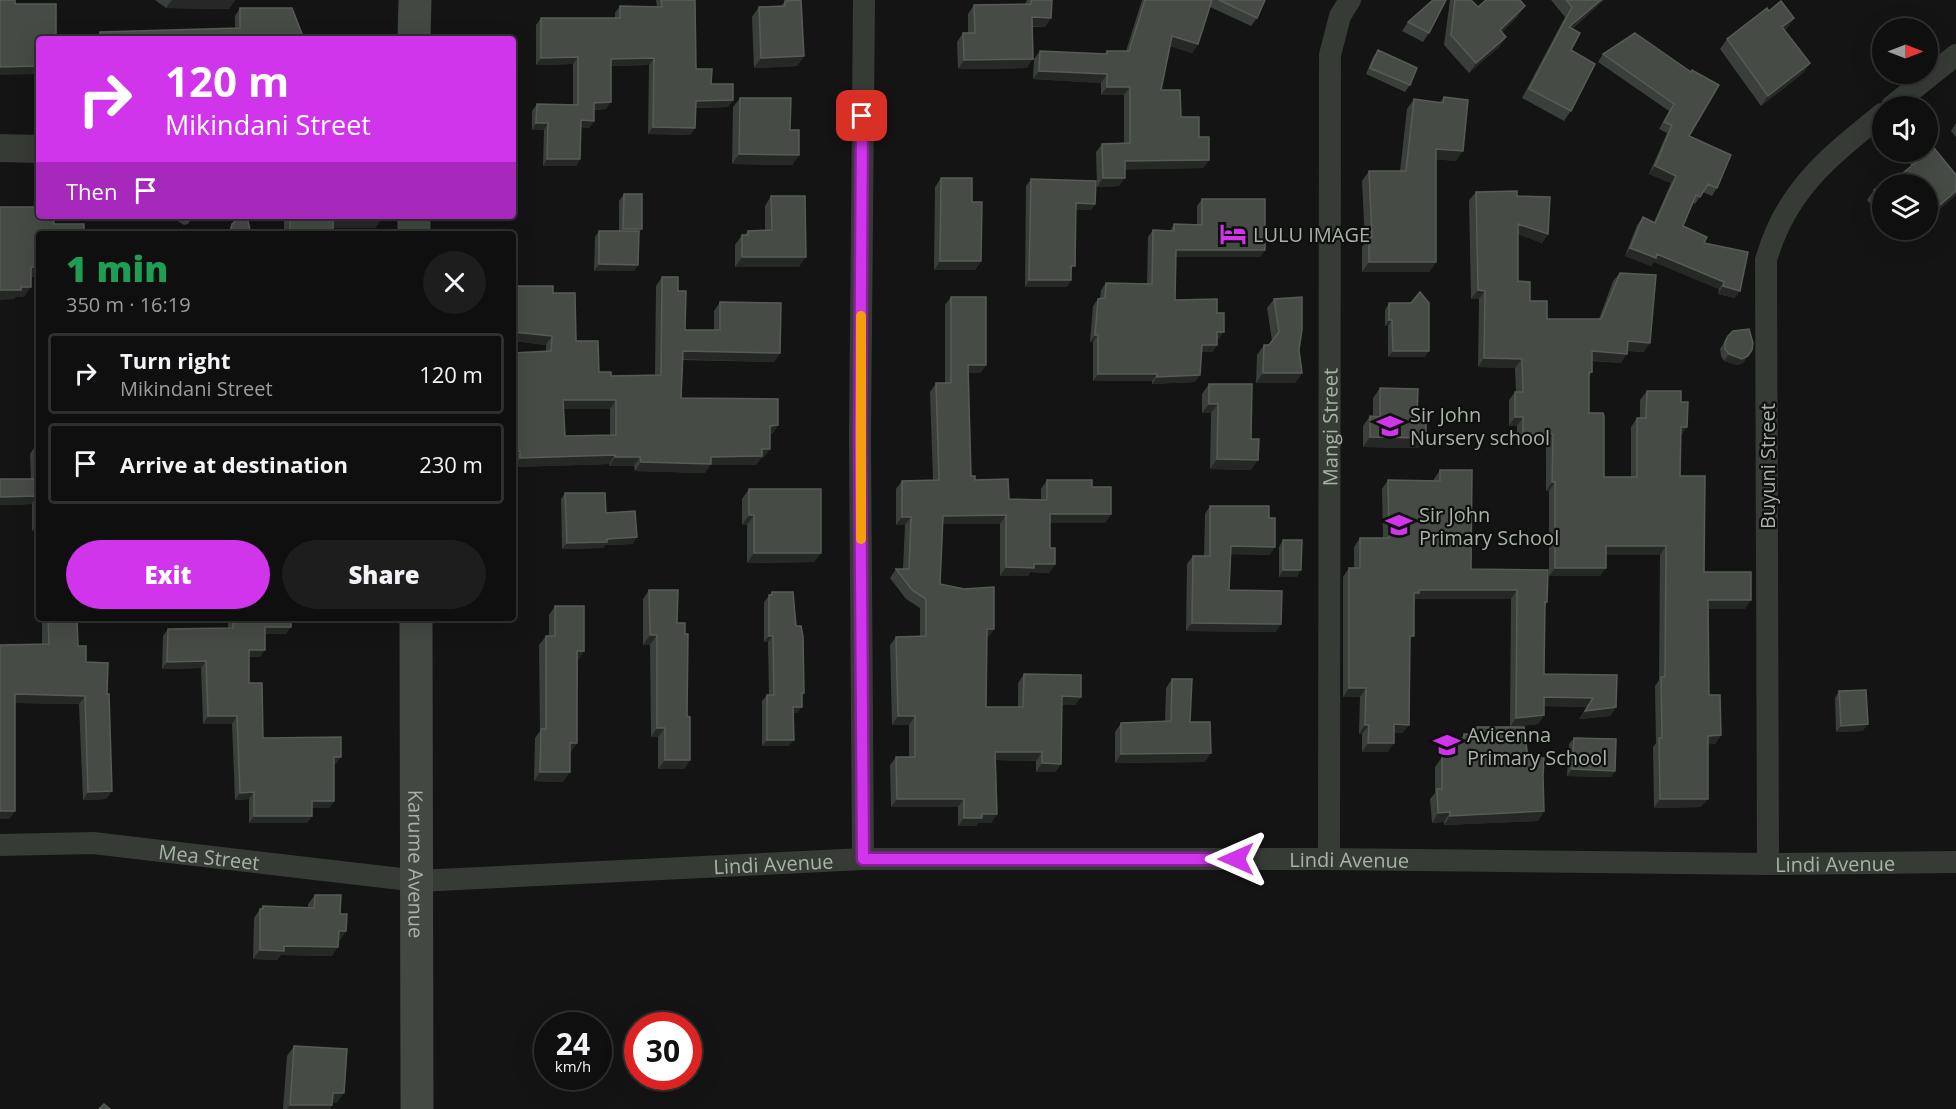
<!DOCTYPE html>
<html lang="en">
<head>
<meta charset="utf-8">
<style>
  body { margin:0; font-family:"Open Sans",sans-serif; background:#1c1d1c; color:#f1f3f6; height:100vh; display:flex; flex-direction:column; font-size:22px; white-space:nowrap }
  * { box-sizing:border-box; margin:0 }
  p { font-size:20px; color:#9b9c9e }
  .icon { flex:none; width:33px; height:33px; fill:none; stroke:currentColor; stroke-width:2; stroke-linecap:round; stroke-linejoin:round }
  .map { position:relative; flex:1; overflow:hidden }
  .panel { position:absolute; left:36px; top:231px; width:480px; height:390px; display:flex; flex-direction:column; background:#0e0f0e; border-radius:6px; box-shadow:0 6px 24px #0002,0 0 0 2px #2e2f2e }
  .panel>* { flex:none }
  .banner { position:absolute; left:36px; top:36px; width:480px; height:183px; border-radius:6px; box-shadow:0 6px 24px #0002,0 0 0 2px #2e2f2e; background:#d034eb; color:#fff; overflow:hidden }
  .needle { width:39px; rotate:90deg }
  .fabs { position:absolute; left:1872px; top:18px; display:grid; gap:12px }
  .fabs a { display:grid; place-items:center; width:66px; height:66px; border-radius:50%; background:#0e0f0e; box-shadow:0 6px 24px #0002,0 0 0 2px #2e2f2e; font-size:30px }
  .speed { position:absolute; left:534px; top:1012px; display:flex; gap:12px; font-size:30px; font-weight:700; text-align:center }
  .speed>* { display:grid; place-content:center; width:78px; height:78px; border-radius:50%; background:#0e0f0e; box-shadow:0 6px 24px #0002,0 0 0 2px #2e2f2e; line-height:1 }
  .speed small { font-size:15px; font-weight:400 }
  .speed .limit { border:9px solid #d22; background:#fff; color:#111 }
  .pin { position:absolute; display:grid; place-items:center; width:51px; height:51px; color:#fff; margin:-26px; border-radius:12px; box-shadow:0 3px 9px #0006 }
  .me { position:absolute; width:66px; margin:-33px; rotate:270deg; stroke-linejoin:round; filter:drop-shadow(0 0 4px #0008) }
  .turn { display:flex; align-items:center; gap:21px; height:126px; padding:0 30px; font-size:27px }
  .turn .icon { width:78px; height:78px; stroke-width:2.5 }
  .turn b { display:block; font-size:42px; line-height:51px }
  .then { display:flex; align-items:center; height:57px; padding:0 30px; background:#0003; gap:12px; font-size:22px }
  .round { display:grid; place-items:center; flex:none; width:63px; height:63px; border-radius:32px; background:#1c1d1c }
  .headline { display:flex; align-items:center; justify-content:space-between; height:102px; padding:0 30px }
  h1 { font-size:36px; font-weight:800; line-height:45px; color:#1e9e55 }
  .primary-button { display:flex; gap:12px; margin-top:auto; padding:12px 30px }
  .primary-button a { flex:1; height:69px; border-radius:36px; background:#d034eb; color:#fff; font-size:24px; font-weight:800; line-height:69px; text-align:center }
  .primary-button a+a { background:#1c1d1c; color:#f1f3f6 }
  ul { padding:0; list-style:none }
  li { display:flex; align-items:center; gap:18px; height:81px; margin:0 12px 9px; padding:0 18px; border:3px solid #2e2f2e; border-radius:6px }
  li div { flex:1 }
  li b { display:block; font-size:22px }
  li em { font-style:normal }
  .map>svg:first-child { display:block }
</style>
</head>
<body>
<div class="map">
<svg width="1956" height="1109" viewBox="0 0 1956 1109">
  <rect width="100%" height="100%" fill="#131413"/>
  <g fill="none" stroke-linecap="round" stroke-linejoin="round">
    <g stroke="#363b36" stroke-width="22">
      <path d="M 1892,106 L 1956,55"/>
      <path id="s1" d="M 0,845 L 93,843 L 418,881 L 863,859 L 1329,859 L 1768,864 L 1956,862"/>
      <path d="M 863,859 L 860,438 L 864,0"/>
      <path id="s2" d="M 1329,859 L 1330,55 L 1340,16 L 1350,0"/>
      <path d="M 1768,864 L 1766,260 C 1786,190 1828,158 1882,114"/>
    </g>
    <path stroke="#363b36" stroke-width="28" d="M 0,148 L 39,149"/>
    <g stroke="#424942" stroke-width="33">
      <path d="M 414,39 L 415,0"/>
      <path d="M 414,216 L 414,234"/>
      <path id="s3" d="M 416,618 L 417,1109"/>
    </g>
  </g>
  <path fill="#3b3f3b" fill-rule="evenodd" d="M 155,0 L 235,0 L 229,9 L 166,8 Z
    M 656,0 L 695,0 L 696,69 L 711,84 L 733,100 L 728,107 L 696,108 L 695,128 L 690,135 L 648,134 L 649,65 L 611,66 L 606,109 L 594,110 L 594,121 L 589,128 L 581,127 L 580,159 L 576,166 L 543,166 L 544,130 L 532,130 L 532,111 L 537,104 L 573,105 L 573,64 L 536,65 L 536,25 L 541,18 L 615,18 L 615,13 L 620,6 L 657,7 Z
    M 1027,0 L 1052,0 L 1051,18 L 1045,27 L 1032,27 L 1027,68 L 958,69 L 957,42 L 963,33 L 968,33 L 968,14 L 974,5 L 1025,4 Z
    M 1142,0 L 1265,0 L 1257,18 L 1251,26 L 1210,7 L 1198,44 L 1192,53 L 1170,46 L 1161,90 L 1181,117 L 1199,137 L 1209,160 L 1203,168 L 1125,169 L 1119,186 L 1097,187 L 1096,152 L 1102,144 L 1124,143 L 1124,95 L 1101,95 L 1101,83 L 1033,79 L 1034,59 L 1040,51 L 1104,54 L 1107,51 L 1126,51 Z
    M 1450,0 L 1455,0 L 1478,7 L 1518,16 L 1502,32 L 1506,37 L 1499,47 L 1469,73 L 1444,45 Z
    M 1551,0 L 1604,0 L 1572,29 L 1571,111 L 1564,121 L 1522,98 L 1565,17 Z
    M 785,1 L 804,56 L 797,66 L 754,68 L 752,17 L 759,7 L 781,6 Z
    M 240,8 L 304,39 L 95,39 L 100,32 L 235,29 L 235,16 Z
    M 1769,11 L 1794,18 L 1787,28 L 1785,30 L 1810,63 L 1803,73 L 1761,106 L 1720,49 L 1727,39 Z
    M 1408,22 L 1429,33 L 1423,42 L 1402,31 Z
    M 1378,50 L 1410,85 L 1405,92 L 1366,74 L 1373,57 Z
    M 1603,54 L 1691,72 L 1689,136 L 1717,188 L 1712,196 L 1703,192 L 1695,204 L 1693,203 L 1683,226 L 1704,243 L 1735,298 L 1718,294 L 1719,289 L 1654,262 L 1651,266 L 1625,256 L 1637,225 L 1643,217 L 1654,222 L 1671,183 L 1649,174 L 1667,133 L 1659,129 L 1669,111 L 1598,62 Z
    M 1444,97 L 1456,161 L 1436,159 L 1436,262 L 1429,272 L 1362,272 L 1362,247 L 1365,243 L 1362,181 L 1369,171 L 1400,171 L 1407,109 L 1414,99 L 1440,102 Z
    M 740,98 L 790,130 L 799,155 L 792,165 L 732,164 L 733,107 Z
    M 1956,123 L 1956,137 L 1951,131 Z
    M 1930,143 L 1956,175 L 1956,195 L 1928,219 L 1928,184 L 1882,184 L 1882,219 L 1867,200 L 1874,190 L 1890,177 L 1893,181 L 1911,166 L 1910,164 L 1916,154 L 1920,152 L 1928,152 L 1928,145 Z
    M 941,178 L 972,202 L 981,261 L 975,270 L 934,270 L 935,187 Z
    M 1031,179 L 1095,204 L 1091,210 L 1076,210 L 1071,280 L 1067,287 L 1025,287 L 1026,186 Z
    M 1476,192 L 1548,234 L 1542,243 L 1518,234 L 1518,281 L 1530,301 L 1547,319 L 1599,319 L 1613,281 L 1620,273 L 1644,352 L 1627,351 L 1621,363 L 1592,361 L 1592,372 L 1589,376 L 1589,413 L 1604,477 L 1631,477 L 1631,427 L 1637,418 L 1640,418 L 1640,400 L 1647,391 L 1681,436 L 1680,476 L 1704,572 L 1745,609 L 1708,609 L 1709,695 L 1721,735 L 1715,744 L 1708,744 L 1701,807 L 1654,808 L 1653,747 L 1656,743 L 1655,686 L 1659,680 L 1660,555 L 1606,555 L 1600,576 L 1549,576 L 1549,491 L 1546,491 L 1546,442 L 1517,443 L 1517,426 L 1509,426 L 1509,400 L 1515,392 L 1516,392 L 1515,368 L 1478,367 L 1479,299 L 1471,299 L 1469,200 Z
    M 624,194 L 639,233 L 638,265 L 634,271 L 594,271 L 595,237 L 599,231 L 619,231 L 619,201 Z
    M 771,196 L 799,267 L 735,267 L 735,245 L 742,235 L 745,235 L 748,231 L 765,230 L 765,206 Z
    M 1202,199 L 1265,250 L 1260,257 L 1176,257 L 1175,300 L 1217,313 L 1219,339 L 1217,339 L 1217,345 L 1212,352 L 1201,352 L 1195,382 L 1152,384 L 1152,381 L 1093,381 L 1093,342 L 1090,342 L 1093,306 L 1098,299 L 1100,299 L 1101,290 L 1106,283 L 1147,284 L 1148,237 L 1153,230 L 1170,231 L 1174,224 L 1197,225 L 1197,206 Z
    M 175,216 L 193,216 L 188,224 L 184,225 L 176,220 Z
    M 284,216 L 382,216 L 382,218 L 375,228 L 333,228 L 333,234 L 284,234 Z
    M 232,224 L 249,234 L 229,234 L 230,227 Z
    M 1892,230 L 1915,230 L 1901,241 Z
    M 662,277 L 678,291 L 685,330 L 714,330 L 714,311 L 720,302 L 780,353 L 774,362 L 683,360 L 681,398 L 778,425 L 772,434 L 770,434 L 770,449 L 763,458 L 761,458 L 756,465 L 710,465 L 705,473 L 635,471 L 634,466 L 609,466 L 609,464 L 514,467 L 514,460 L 546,351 L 546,345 L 513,341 L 513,286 L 553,293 L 576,341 L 599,372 L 611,376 L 655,376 L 656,286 ZM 564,409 L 610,409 L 610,435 L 565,436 Z
    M 951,297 L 986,365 L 980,373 L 968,373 L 971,476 L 1009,499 L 1041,499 L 1041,489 L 1047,480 L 1092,487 L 1111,514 L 1105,523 L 1050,523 L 1050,548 L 1055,564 L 1049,573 L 1030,572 L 1028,576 L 1000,576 L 1000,524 L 943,524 L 940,584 L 994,629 L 988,637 L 987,637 L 986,707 L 1018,707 L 1018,683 L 1024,674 L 1081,697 L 1075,705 L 1062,705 L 1061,764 L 1055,772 L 1036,772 L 1036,761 L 996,760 L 997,814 L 991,823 L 978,823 L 976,826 L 958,826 L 958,807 L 891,807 L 890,765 L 896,757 L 909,757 L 909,725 L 892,725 L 890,645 L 896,637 L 920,636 L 920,608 L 906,599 L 890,578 L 896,569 L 903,569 L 905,525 L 896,525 L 896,489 L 902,481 L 933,480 L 930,392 L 936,383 L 945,383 L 945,305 Z
    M 1274,299 L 1299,350 L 1302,373 L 1295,383 L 1256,383 L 1257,355 L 1264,345 L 1269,345 L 1272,341 L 1267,308 Z
    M 1389,303 L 1411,303 L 1425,357 L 1388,357 L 1388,326 L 1385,326 L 1385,310 Z
    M 1728,336 L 1752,350 L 1743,363 L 1737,365 L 1724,361 L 1721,356 L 1720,349 Z
    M 1209,384 L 1251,439 L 1251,470 L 1210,469 L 1211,413 L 1202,413 L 1202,394 Z
    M 1380,388 L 1417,416 L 1419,448 L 1363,447 L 1363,426 L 1370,416 L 1373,416 L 1373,398 Z
    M 35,446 L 39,530 L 32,531 L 32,504 L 0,505 L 0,479 L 31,479 L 30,454 Z
    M 1440,470 L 1471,569 L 1547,602 L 1545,606 L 1544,674 L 1616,707 L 1610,716 L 1579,719 L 1587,707 L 1544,706 L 1544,715 L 1538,724 L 1510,727 L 1511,599 L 1415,599 L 1410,642 L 1409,725 L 1402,733 L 1394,733 L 1388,752 L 1362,752 L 1362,734 L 1359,734 L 1360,697 L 1343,697 L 1343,577 L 1349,568 L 1354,568 L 1354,547 L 1360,538 L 1383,538 L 1382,489 L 1388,480 L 1434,481 L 1434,479 Z
    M 749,489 L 821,553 L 814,562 L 747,563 L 747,525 L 742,525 L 742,499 Z
    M 565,493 L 606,513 L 633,544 L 605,545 L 603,548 L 562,549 L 561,499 Z
    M 1210,506 L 1270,555 L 1231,554 L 1229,590 L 1276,632 L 1186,631 L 1187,564 L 1193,556 L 1204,556 L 1205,514 Z
    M 1283,540 L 1297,577 L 1279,577 L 1279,547 Z
    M 39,583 L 39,607 L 38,607 L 37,586 Z
    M 649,590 L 677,623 L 690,760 L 684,769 L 658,769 L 658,737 L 651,737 L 650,645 L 643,645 L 643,599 Z
    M 772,592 L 802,696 L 797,713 L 793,713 L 789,746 L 762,746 L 762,701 L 767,695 L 769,695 L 768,642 L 764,642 L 764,602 Z
    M 555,606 L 584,651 L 578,660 L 577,743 L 570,752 L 563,782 L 534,781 L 535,738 L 540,731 L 539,645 L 546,636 L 549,636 L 549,615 Z
    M 42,618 L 77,618 L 78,646 L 86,662 L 107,694 L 112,791 L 106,799 L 83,800 L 79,704 L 15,703 L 15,811 L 9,819 L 0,819 L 0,645 L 42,644 Z
    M 228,618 L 291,618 L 286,634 L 265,634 L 260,657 L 249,657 L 249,683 L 263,738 L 336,764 L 334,764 L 334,801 L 329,808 L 312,808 L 312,816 L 307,823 L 249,823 L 249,799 L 235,800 L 232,724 L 203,724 L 201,668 L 162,669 L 163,636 L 168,629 L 228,628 Z
    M 1172,679 L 1190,722 L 1205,762 L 1115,763 L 1115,732 L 1121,723 L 1165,721 L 1166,688 Z
    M 1839,691 L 1863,731 L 1836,732 L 1835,698 Z
    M 1477,727 L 1528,758 L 1543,776 L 1544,811 L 1538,821 L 1444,825 L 1444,822 L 1432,823 L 1430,799 L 1435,793 L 1435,767 L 1442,757 L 1445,755 L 1445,749 L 1451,739 L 1460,740 L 1464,734 L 1472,734 Z
    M 1574,738 L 1615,771 L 1611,777 L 1567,776 L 1569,744 Z
    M 315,895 L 340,914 L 346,931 L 340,940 L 339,940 L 332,956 L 281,955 L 277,960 L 253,959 L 254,918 L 260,909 L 263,906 L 308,907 L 308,904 Z
    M 294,1046 L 337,1103 L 333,1103 L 330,1109 L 283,1109 L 287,1056 Z"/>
  <path fill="#262826" d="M 172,0 L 235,0 L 229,9 L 166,8 Z
    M 1601,0 L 1604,0 L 1562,37 L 1569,27 Z
    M 1525,6 L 1518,16 L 1493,40 L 1500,30 Z
    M 1032,17 L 1051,18 L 1045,27 L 1026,26 Z
    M 1794,18 L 1787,28 L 1776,37 L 1782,27 Z
    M 1172,36 L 1198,44 L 1192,53 L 1166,45 Z
    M 1506,37 L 1499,47 L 1469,73 L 1476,63 Z
    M 804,56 L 797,66 L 754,68 L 761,58 Z
    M 578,57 L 573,64 L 536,65 L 541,58 Z
    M 654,58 L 649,65 L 606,66 L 611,59 Z
    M 1033,59 L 1027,68 L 958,69 L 964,60 Z
    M 1810,63 L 1803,73 L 1761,106 L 1768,96 Z
    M 39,66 L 39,74 L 0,75 L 0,67 Z
    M 1039,71 L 1107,74 L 1101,83 L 1033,79 Z
    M 1107,87 L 1130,87 L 1124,95 L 1101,95 Z
    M 733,100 L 728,107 L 691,108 L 696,101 Z
    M 611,102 L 606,109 L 589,110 L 594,103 Z
    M 581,120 L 594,121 L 589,128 L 577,127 Z
    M 536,123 L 548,123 L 544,130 L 532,130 Z
    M 653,127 L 695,128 L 690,135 L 648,134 Z
    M 1436,149 L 1463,151 L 1456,161 L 1429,159 Z
    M 739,154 L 799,155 L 792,165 L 732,164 Z
    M 547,159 L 580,159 L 576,166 L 543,166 Z
    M 1209,160 L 1203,168 L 1119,170 L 1125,161 Z
    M 1655,166 L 1676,176 L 1671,183 L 1649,174 Z
    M 1103,178 L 1125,178 L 1119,186 L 1097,187 Z
    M 1956,191 L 1956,195 L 1928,219 L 1928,215 Z
    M 1076,203 L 1095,204 L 1091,210 L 1071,210 Z
    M 333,218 L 382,218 L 375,228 L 327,228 Z
    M 1518,224 L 1548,234 L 1542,243 L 1511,232 Z
    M 623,229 L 642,229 L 637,236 L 619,235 Z
    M 1910,230 L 1915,230 L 1901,241 L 1908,231 Z
    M 1630,248 L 1657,254 L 1724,282 L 1719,289 L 1654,262 L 1651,266 L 1625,256 Z
    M 1176,250 L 1265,250 L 1260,257 L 1171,257 Z
    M 742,257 L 806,257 L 799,267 L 735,267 Z
    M 940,261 L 981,261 L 975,270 L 934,270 Z
    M 1369,262 L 1436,262 L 1429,272 L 1362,272 Z
    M 599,264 L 638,265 L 634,271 L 594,271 Z
    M 39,265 L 39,273 L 36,277 L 24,277 L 31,267 Z
    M 1029,280 L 1071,280 L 1067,287 L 1025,287 Z
    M 1723,286 L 1740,291 L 1735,298 L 1718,294 Z
    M 21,287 L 31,287 L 24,297 L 16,297 L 14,299 L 0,300 L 0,290 Z
    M 1478,290 L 1485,291 L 1479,299 L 1471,299 Z
    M 1389,320 L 1392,320 L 1388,326 L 1385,326 Z
    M 513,332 L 552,336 L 546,345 L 513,341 Z
    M 1217,332 L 1224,332 L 1219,339 L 1212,339 Z
    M 1095,335 L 1098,335 L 1093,342 L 1090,342 Z
    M 1628,341 L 1650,343 L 1644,352 L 1622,350 Z
    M 1202,345 L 1217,345 L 1212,352 L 1197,352 Z
    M 683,351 L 780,353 L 774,362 L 677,359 Z
    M 1393,351 L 1429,351 L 1425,357 L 1388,357 Z
    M 1592,351 L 1627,354 L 1621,363 L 1586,360 Z
    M 1729,354 L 1748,356 L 1743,363 L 1737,365 L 1724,361 Z
    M 1484,358 L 1522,359 L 1515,368 L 1478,367 Z
    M 968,365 L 986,365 L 980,373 L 962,373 Z
    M 1263,373 L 1302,373 L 1295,383 L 1256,383 Z
    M 1098,374 L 1157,374 L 1152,381 L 1093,381 Z
    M 1200,375 L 1195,382 L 1152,384 L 1157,377 Z
    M 563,400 L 616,400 L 610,409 L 557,409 Z
    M 1209,404 L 1218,404 L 1211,413 L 1202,413 Z
    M 1515,417 L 1523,417 L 1517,426 L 1509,426 Z
    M 778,425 L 772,434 L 764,434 L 770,426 Z
    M 1681,427 L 1687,427 L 1681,436 L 1674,436 Z
    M 1523,434 L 1553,434 L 1546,442 L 1517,443 Z
    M 1370,437 L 1426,438 L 1419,448 L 1363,447 Z
    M 762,449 L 770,449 L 763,458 L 761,458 L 756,465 L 710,465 L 705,473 L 635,471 L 641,462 L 711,457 Z
    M 520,451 L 514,460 L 513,460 L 513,452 Z
    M 615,455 L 609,464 L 514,467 L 520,458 Z
    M 615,457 L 640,457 L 634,466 L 609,466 Z
    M 1217,459 L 1258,460 L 1251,470 L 1210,469 Z
    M 1552,482 L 1555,482 L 1549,491 L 1546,491 Z
    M 37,496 L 32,504 L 0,505 L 0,497 Z
    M 1050,514 L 1111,514 L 1105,523 L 1044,523 Z
    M 749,515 L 754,515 L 747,525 L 742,525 Z
    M 1006,515 L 1000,524 L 937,524 L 943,516 Z
    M 902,517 L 911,517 L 905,525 L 896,525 Z
    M 38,523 L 39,523 L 39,530 L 32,531 Z
    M 637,537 L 633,544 L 605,545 L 603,548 L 562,549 L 567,543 Z
    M 1231,546 L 1275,547 L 1270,555 L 1225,554 Z
    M 1606,546 L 1666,546 L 1660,555 L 1600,555 Z
    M 754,553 L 821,553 L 814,562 L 747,563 Z
    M 1034,564 L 1055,564 L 1049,573 L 1030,572 L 1028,576 L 1000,576 L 1006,567 Z
    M 1555,568 L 1606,568 L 1600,576 L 1549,576 Z
    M 1283,570 L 1301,570 L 1297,577 L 1279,577 Z
    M 1419,590 L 1517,590 L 1511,599 L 1415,599 L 1413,602 L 1414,593 Z
    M 1708,600 L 1751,600 L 1745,609 L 1702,609 Z
    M 1192,623 L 1281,624 L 1276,632 L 1186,631 Z
    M 265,627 L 291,627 L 286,634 L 260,634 Z
    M 987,629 L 994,629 L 988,637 L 981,637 Z
    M 650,635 L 657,635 L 650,645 L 643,645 Z
    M 769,636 L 773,636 L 768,642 L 764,642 Z
    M 249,650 L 265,650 L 260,657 L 244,657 Z
    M 577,651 L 584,651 L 578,660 Z
    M 206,661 L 201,668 L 162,669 L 167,662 Z
    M 1349,688 L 1366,688 L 1360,697 L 1343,697 Z
    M 15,694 L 85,696 L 79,704 L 9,703 Z
    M 1062,696 L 1081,697 L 1075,705 L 1056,705 Z
    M 1544,697 L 1593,698 L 1587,707 L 1538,706 Z
    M 793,707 L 802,707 L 797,713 L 789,713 Z
    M 1616,707 L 1610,716 L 1579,719 L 1585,711 Z
    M 1544,715 L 1538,724 L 1510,727 L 1516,718 Z
    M 208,716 L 237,716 L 232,724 L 203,724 Z
    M 898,716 L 915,716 L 909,725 L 892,725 Z
    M 1394,724 L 1409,725 L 1402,733 L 1388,733 Z
    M 1868,724 L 1863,731 L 1836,732 L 1841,726 Z
    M 1365,725 L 1369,725 L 1362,734 L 1359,734 Z
    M 657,728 L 665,728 L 658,737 L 651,737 Z
    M 1721,735 L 1715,744 L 1702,745 L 1708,736 Z
    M 767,740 L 794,740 L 789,746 L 762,746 Z
    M 570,743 L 577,743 L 571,752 L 564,752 Z
    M 1368,743 L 1394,743 L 1388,752 L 1362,752 Z
    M 995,752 L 1042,752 L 1036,761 L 989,760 Z
    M 1211,753 L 1205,762 L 1115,763 L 1121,754 Z
    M 334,757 L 341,757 L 336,764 L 329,764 Z
    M 665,760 L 690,760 L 684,769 L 658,769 Z
    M 1042,763 L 1061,764 L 1055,772 L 1036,772 Z
    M 1572,769 L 1615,771 L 1611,777 L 1567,776 Z
    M 540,772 L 570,772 L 563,782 L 534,781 Z
    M 112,791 L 106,799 L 83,800 L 88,792 Z
    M 254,792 L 249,799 L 235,800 L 240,793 Z
    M 897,799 L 964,799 L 958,807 L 891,807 Z
    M 1660,799 L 1708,799 L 1701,807 L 1654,808 Z
    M 312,801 L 334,801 L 329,808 L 307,808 Z
    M 0,811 L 15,811 L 9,819 L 0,819 Z
    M 1544,811 L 1538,821 L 1444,825 L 1450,816 Z
    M 1450,812 L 1444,822 L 1432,823 L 1438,813 Z
    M 982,814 L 997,814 L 991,823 L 978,823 L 976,826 L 958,826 L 964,818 Z
    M 254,816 L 312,816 L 307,823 L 249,823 Z
    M 339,931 L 346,931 L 340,940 L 333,940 Z
    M 284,946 L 338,947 L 332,956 L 281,955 L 277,960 L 253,959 L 260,950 Z
    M 333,1093 L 344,1093 L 337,1103 L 326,1103 Z
    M 290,1105 L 332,1105 L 330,1109 L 287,1109 Z"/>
  <path fill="#474b46" stroke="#565c55" stroke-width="1.5" fill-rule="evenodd" d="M 0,0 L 15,0 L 15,4 L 56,4 L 56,39 L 39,39 L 39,66 L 0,67 Z
    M 661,0 L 695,0 L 696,69 L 712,69 L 711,84 L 733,84 L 733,100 L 696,101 L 695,128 L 653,127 L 654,58 L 611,59 L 611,102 L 594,103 L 594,121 L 581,120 L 580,159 L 547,159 L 548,123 L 536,123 L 537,104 L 578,105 L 578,57 L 541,58 L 541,18 L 620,18 L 620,6 L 662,7 Z
    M 801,0 L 804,56 L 761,58 L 759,7 L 785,6 L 785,1 Z
    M 1031,0 L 1052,0 L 1051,18 L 1032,17 L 1033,59 L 964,60 L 963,33 L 975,33 L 974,5 L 1031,4 Z
    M 1145,0 L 1212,0 L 1198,44 L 1172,36 L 1161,90 L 1180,90 L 1181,117 L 1199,117 L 1199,137 L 1209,137 L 1209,160 L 1125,161 L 1125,178 L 1103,178 L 1102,144 L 1130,143 L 1130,87 L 1107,87 L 1107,74 L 1039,71 L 1040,51 L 1107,54 L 1107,51 L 1129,51 Z
    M 1219,0 L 1265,0 L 1257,18 Z
    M 1433,0 L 1446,0 L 1429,33 L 1408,22 Z
    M 1455,0 L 1471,0 L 1478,7 L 1486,0 L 1520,0 L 1525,6 L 1500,30 L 1506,37 L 1476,63 L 1451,35 Z
    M 1566,0 L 1601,0 L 1569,27 L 1580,33 L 1571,50 L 1595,64 L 1571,111 L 1529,89 L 1572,7 Z
    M 1781,1 L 1794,18 L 1782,27 L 1810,63 L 1768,96 L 1727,39 L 1767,8 L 1769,11 Z
    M 240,8 L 292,8 L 304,39 L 100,39 L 100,32 L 240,28 Z
    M 1635,33 L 1691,72 L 1692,70 L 1719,85 L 1689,136 L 1731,155 L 1717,188 L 1708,184 L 1700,197 L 1696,195 L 1683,226 L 1707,237 L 1704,243 L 1748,252 L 1740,291 L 1723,286 L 1724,282 L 1657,254 L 1656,258 L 1630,248 L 1643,217 L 1655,223 L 1676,176 L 1655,166 L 1672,125 L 1664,122 L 1674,104 L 1603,54 Z
    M 1378,50 L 1417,68 L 1410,85 L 1370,68 Z
    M 1444,97 L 1468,100 L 1463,151 L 1436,149 L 1436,262 L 1369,262 L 1369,237 L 1372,237 L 1369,171 L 1406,171 L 1414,99 L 1443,103 Z
    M 740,98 L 791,98 L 790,130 L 799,130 L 799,155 L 739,154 Z
    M 1930,143 L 1956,175 L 1956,191 L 1928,215 L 1928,184 L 1882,184 L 1882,200 L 1874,190 L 1890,177 L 1893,181 L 1920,159 L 1916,154 L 1920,152 L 1928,152 L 1928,145 Z
    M 941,178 L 972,178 L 972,202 L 982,202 L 981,261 L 940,261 Z
    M 1031,179 L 1096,181 L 1095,204 L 1076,203 L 1075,266 L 1071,266 L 1071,280 L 1029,280 Z
    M 1517,191 L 1517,196 L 1550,197 L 1548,234 L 1518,224 L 1518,281 L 1530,282 L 1530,301 L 1547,301 L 1547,319 L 1601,319 L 1620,273 L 1656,275 L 1650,343 L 1628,341 L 1627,354 L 1592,351 L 1592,372 L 1589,372 L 1589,413 L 1603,413 L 1604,416 L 1604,477 L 1637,477 L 1637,418 L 1646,418 L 1647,391 L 1681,391 L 1681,402 L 1688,402 L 1687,427 L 1681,427 L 1680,476 L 1705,476 L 1704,572 L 1751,572 L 1751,600 L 1708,600 L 1709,695 L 1720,695 L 1721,735 L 1708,736 L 1708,799 L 1660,799 L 1659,738 L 1662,738 L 1661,677 L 1665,677 L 1666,546 L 1606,546 L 1606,568 L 1555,568 L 1555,482 L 1552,482 L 1553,434 L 1523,434 L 1523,417 L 1515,417 L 1515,392 L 1523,392 L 1522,359 L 1484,358 L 1485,291 L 1478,290 L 1476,192 Z
    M 624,194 L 642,194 L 642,229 L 623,229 Z
    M 771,196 L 805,196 L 806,257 L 742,257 L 742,235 L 748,235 L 748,231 L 772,230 Z
    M 1202,199 L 1265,199 L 1265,250 L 1176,250 L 1175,300 L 1217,299 L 1217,313 L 1224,313 L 1224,332 L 1217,332 L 1217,345 L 1202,345 L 1200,375 L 1157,377 L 1157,374 L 1098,374 L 1098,335 L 1095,335 L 1098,299 L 1105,298 L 1106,283 L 1152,284 L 1153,230 L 1174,231 L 1174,224 L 1202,225 Z
    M 0,207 L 39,207 L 39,216 L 54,216 L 54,224 L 84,224 L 84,234 L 39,234 L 39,267 L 31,267 L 31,287 L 21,287 L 21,290 L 0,290 Z
    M 178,216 L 193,216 L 191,220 L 186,221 Z
    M 241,216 L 247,216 L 250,230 L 249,234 L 232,234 L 231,229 L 232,224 Z
    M 290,216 L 382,216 L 382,218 L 333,218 L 333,234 L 290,234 Z
    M 599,231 L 639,231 L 638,265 L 599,264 Z
    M 662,277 L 678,277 L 678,291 L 686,291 L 685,330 L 720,330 L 720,302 L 781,303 L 780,353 L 683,351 L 681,398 L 778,399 L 778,425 L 770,426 L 770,449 L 762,449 L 762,456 L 711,457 L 711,464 L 641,462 L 640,457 L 615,457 L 615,455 L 520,458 L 520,451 L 513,452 L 513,353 L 551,351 L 552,336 L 513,332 L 513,286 L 553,286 L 553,293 L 575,293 L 576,341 L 598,341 L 599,372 L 611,372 L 611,376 L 661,375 ZM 563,400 L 616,400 L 616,435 L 565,436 Z
    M 1420,292 L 1429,303 L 1429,351 L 1393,351 L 1392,320 L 1389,320 L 1389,303 L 1411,303 Z
    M 951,297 L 986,297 L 986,365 L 968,365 L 971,476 L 975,476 L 975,480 L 1008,479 L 1009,499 L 1047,500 L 1047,480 L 1092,480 L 1092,487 L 1111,487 L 1111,514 L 1050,514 L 1050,548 L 1055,548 L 1055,564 L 1034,564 L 1034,568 L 1006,567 L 1006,515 L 943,516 L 940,584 L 964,589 L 994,587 L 994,629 L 987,629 L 986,707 L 1023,707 L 1024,674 L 1081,675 L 1081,697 L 1062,696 L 1061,764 L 1042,763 L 1042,752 L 995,752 L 997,814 L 982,814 L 982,818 L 964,818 L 964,799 L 897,799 L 896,757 L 915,757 L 915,716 L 898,716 L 896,637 L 926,636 L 926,599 L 912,590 L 896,569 L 909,569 L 911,517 L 902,517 L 902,481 L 939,480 L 936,383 L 951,383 Z
    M 1302,297 L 1302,329 L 1299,350 L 1302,373 L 1263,373 L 1264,345 L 1269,345 L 1279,332 L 1274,299 Z
    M 1749,329 L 1753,343 L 1752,350 L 1748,356 L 1742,359 L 1729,354 L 1725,349 L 1725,342 L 1728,336 L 1733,331 Z
    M 1209,384 L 1252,384 L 1251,439 L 1259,439 L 1258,460 L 1217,459 L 1218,404 L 1209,404 Z
    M 1380,388 L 1418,389 L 1417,416 L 1426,416 L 1426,438 L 1370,437 L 1370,416 L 1380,417 Z
    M 39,445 L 39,523 L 38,523 L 37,496 L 0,497 L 0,479 L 36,479 L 35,446 Z
    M 1440,470 L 1472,470 L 1471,569 L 1548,570 L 1547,602 L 1545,602 L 1544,674 L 1617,675 L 1616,707 L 1585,711 L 1593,698 L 1544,697 L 1544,715 L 1516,718 L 1517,590 L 1419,590 L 1419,593 L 1414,593 L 1414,636 L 1410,636 L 1409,725 L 1394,724 L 1394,743 L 1368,743 L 1369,725 L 1365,725 L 1366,688 L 1349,688 L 1349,568 L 1360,568 L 1360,538 L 1389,538 L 1388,480 L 1440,481 Z
    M 749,489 L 821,489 L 821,553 L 754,553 L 754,515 L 749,515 Z
    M 565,493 L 605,493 L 606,513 L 635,511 L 637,537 L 607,539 L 607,542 L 567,543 Z
    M 1210,506 L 1269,506 L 1269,518 L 1275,518 L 1275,547 L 1231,546 L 1229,590 L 1282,591 L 1281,624 L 1192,623 L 1193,556 L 1210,556 Z
    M 1283,540 L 1302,540 L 1301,570 L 1283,570 Z
    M 649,590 L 678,590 L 677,623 L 685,623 L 685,634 L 688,634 L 687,716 L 690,717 L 690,760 L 665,760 L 665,728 L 657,728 L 657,635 L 650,635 Z
    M 772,592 L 793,592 L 796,626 L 801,626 L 803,636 L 804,693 L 802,693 L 802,707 L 793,707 L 794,740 L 767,740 L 767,695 L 774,695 L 773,636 L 769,636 L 769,595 L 772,595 Z
    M 555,606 L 584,606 L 584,651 L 577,651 L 577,743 L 570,743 L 570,772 L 540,772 L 541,729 L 546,729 L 546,636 L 555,636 Z
    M 48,618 L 77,618 L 78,646 L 86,646 L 86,662 L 108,663 L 107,694 L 109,694 L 112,791 L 88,792 L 85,696 L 15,694 L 15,811 L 0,811 L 0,645 L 49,644 Z
    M 233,618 L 291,618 L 291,627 L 265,627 L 265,650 L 249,650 L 249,683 L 262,683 L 263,738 L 341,737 L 341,757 L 334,757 L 334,801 L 312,801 L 312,816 L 254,816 L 254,792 L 240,793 L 237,716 L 208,716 L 206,661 L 167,662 L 168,629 L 233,628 Z
    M 1172,679 L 1192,679 L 1190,722 L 1210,722 L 1211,753 L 1121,754 L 1121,723 L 1171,721 Z
    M 1866,690 L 1868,724 L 1841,726 L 1839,691 Z
    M 1477,727 L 1524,727 L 1528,758 L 1544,758 L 1543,776 L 1544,811 L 1450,816 L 1450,812 L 1438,813 L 1437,789 L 1442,789 L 1442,757 L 1451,750 L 1451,739 L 1464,740 L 1464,734 L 1477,734 Z
    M 1574,738 L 1616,739 L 1615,771 L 1572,769 Z
    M 315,895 L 341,895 L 340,914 L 347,914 L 346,931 L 339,931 L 338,947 L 284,946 L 284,951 L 260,950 L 260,909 L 263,909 L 263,906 L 314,908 Z
    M 294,1046 L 347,1049 L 344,1093 L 333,1093 L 332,1105 L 290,1105 Z
    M 104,1104 L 110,1109 L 99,1109 Z"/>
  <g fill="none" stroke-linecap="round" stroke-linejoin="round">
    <g stroke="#872299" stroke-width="15">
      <path id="route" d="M 862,116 L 860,438 L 863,859 L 1236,859"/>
    </g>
    <use href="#route" stroke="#d034eb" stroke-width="10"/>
    <path stroke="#f59e0b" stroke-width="10" d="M 861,539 L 861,316"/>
  </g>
  <defs>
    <g id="hotel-bare" transform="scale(2.07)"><path d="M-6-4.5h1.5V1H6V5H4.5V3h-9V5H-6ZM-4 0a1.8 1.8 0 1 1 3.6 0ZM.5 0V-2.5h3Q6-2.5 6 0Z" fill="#d034eb" stroke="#0e0f0e" stroke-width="2.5" paint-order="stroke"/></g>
    <g id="school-bare" transform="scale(2.07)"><path d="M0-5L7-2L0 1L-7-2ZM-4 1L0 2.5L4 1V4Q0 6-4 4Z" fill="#d034eb" stroke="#0e0f0e" stroke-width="2.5" paint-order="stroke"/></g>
  </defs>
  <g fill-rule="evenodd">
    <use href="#hotel-bare" x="1233" y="234"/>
    <use href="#school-bare" x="1390" y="426"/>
    <use href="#school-bare" x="1399" y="525"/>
    <use href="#school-bare" x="1447" y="745"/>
  </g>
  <g text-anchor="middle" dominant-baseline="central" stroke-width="4.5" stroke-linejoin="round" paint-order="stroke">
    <g font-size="20" fill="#a7b4a5" stroke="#0e0f0e" text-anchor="start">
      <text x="1253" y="234">LULU IMAGE</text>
      <text x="1410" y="414">Sir John<tspan x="1410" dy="23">Nursery school</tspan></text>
      <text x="1419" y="514">Sir John<tspan x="1419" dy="23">Primary School</tspan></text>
      <text x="1467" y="734">Avicenna<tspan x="1467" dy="23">Primary School</tspan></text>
    </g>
    <g font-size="20" fill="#a7b4a5" stroke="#0e0f0e">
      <text stroke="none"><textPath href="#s2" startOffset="432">Mangi Street</textPath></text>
      <text transform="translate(1767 466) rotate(-90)">Buyuni Street</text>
      <text stroke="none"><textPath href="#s1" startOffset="210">Mea Street</textPath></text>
      <text stroke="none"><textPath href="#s1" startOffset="1352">Lindi Avenue</textPath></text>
      <text stroke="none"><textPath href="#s3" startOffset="246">Karume Avenue</textPath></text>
      <text stroke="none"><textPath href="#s1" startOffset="1838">Lindi Avenue</textPath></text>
      <text stroke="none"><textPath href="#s1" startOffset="776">Lindi Avenue</textPath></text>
    </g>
  </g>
</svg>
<div class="fabs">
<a><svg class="needle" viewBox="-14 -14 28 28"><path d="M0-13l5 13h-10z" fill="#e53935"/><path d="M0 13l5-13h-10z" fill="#9b9c9e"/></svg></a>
<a><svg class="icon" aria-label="sound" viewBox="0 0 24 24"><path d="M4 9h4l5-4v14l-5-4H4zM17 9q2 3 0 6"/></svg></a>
<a><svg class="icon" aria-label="layers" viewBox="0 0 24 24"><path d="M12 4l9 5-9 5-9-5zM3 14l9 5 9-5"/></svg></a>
</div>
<div class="speed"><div>24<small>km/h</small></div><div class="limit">30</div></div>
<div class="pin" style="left:862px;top:116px;background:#d93025"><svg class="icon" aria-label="arrive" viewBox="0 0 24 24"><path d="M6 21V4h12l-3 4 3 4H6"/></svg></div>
<svg class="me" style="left:1236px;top:859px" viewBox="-20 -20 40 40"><path d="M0-17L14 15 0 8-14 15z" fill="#d034eb" stroke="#fff" stroke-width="4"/></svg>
<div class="banner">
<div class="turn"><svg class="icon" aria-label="right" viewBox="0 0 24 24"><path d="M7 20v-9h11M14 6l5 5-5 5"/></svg><div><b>120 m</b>Mikindani Street</div></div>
<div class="then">Then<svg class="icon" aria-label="arrive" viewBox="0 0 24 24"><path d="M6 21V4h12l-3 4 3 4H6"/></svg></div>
</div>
<section class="panel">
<div class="headline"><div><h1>1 min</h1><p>350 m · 16:19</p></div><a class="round"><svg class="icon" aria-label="close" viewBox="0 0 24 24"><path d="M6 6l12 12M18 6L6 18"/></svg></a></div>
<ul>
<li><svg class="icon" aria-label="right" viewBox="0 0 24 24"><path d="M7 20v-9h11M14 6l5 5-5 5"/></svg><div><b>Turn right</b><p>Mikindani Street</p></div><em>120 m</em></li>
<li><svg class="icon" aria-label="arrive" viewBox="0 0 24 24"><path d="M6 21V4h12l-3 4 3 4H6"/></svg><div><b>Arrive at destination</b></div><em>230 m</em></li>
</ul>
<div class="primary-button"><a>Exit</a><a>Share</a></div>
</section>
</div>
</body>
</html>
